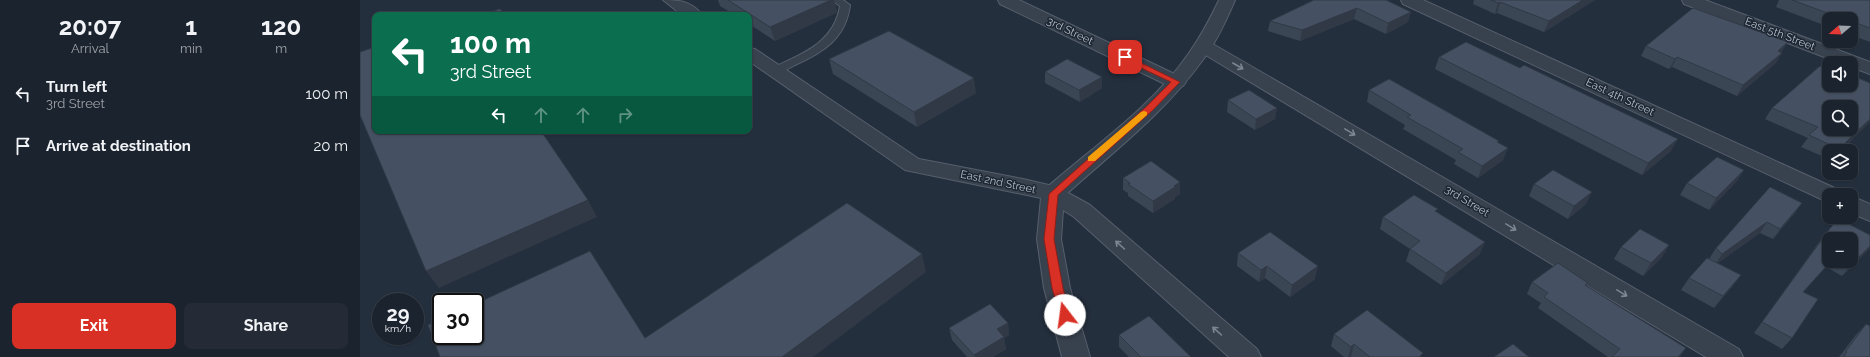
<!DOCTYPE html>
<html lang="en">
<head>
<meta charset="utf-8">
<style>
  body { margin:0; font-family:Raleway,sans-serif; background:#242b36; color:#f1f3f6; height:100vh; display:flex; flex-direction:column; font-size:15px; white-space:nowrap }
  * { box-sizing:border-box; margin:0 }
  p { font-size:13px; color:#a0a4aa }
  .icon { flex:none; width:22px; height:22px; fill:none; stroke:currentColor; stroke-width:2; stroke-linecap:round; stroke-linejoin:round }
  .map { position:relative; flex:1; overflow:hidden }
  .details { display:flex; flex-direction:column; background:#1b232e; width:360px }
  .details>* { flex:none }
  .top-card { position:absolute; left:12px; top:12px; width:380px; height:122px; border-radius:8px; box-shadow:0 1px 3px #0004,0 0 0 1px #39404a; background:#0b6e4f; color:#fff; overflow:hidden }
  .needle { width:26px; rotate:251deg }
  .controls { position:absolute; left:1462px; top:12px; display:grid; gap:8px }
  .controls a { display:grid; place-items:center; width:36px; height:36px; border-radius:8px; background:#1b232e; box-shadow:0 1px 3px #0004,0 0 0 1px #39404a; font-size:20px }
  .speed { position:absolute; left:12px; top:293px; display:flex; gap:8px; font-size:20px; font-weight:700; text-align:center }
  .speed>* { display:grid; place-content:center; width:52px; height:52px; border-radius:50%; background:#1b232e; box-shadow:0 1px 3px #0004,0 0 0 1px #39404a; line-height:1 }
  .speed small { font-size:10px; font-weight:400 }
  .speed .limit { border:2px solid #111; border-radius:6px; background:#fff; color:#111 }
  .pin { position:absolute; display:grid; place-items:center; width:34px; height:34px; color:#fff; margin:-17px; border-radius:8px; box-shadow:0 2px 6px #0006 }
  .me { position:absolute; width:44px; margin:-22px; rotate:345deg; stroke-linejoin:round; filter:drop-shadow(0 0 3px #0008) }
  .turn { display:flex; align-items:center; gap:14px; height:84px; padding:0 12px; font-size:18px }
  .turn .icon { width:52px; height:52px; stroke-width:2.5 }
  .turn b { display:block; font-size:28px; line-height:34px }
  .lanes { display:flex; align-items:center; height:38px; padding:0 12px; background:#0003; justify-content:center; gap:20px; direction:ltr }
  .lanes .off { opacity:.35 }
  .eta { display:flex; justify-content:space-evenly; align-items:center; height:68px; text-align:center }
  .eta b { font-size:24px; font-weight:700; line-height:28px }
  .action { display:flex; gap:8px; margin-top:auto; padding:8px 12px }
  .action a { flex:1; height:46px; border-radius:8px; background:#d93025; color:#fff; font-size:16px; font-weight:700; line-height:46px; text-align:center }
  .action a+a { background:#242b36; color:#f1f3f6 }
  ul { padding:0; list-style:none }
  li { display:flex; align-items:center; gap:12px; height:52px; padding:0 12px }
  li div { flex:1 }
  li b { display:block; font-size:15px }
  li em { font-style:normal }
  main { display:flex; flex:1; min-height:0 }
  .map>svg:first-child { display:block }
</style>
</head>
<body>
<main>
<section class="details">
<div class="eta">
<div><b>20:07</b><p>Arrival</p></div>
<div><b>1</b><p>min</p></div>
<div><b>120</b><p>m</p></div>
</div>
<ul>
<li><svg class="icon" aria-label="left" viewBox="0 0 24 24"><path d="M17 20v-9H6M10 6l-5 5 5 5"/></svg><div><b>Turn left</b><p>3rd Street</p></div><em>100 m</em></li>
<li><svg class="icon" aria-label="arrive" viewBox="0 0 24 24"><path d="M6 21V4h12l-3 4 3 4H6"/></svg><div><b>Arrive at destination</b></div><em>20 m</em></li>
</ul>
<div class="action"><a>Exit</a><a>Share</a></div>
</section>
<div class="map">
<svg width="1510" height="357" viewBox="0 0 1510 357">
  <rect width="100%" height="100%" fill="#242f3e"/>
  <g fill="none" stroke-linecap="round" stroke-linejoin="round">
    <g stroke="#565f6c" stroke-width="2">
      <path id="service" d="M 471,0 L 483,0 L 490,5 C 486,38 464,52 435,65 C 428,69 420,74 412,72 L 410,70 L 412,68 C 442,54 474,43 480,6 Z"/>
    </g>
    <g stroke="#565f6c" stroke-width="2">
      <path id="minor" d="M 303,0 C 318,0 332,1 342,15 L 322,15 Z
        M 638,0 L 659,0 L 823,78 L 826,82 L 823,86 L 816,88 L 809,86 L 640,4 Z
        M 1041,0 L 1063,0 L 1479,190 L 1482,195 L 1469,195 L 1469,202 L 1463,200 L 1043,4 Z
        M 1322,0 L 1345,0 L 1510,62 L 1510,74 L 1491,67 L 1491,63 L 1480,63 L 1324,4 Z
        M 845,42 L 851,43 L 1379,349 L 1383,357 L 1346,357 L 839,51 L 836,47 L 839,43 Z
        M 389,48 L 395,49 L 559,159 L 663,179 L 693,186 L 701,189 L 730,205 L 897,349 L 901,357 L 869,357 L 714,217 L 703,210 L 701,239 L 710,288 L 730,357 L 702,357 L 684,288 L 677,239 L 681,198 L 545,170 L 389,61 Z
        M 1491,196 L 1510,204 L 1510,221 L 1491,213 Z"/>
    </g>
    <g stroke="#565f6c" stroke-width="2">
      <path id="tertiary" d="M 859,0 L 875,0 C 866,21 856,43 842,61 C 803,115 749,155 701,199 L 693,202 L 685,199 L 682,194 L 685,189 C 733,147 793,106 829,53 C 841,36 850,19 859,0 Z"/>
    </g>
    <use href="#service" fill="#38414e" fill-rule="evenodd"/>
    <use href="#minor" fill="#38414e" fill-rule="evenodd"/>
    <use href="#tertiary" fill="#38414e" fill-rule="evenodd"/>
  </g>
  <path fill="#3b4654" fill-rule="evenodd" d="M 358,0 L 474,0 L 477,12 L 476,13 L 415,41 L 389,24 L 389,15 L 375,15 L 360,6 Z
    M 954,0 L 1051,12 L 1048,22 L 1026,34 L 994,19 L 940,41 L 908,31 L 910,21 Z
    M 1114,0 L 1235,0 L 1184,32 L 1137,13 L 1135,14 L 1113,4 Z
    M 1419,0 L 1510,0 L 1510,42 L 1491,35 L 1491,19 L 1469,19 L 1469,27 L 1416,7 Z
    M 1286,46 L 1421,52 L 1416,63 L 1377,96 L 1312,67 L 1309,69 L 1281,56 Z
    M 1079,57 L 1311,151 L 1282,175 L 1075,69 Z
    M 469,59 L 616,93 L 557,127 L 473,74 Z
    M 1460,66 L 1481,151 L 1469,151 L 1469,159 L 1441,147 L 1448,138 L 1405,119 L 1412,108 Z
    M 685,72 L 742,77 L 742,88 L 720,102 L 685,83 Z
    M 1009,90 L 1139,141 L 1138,143 L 1148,148 L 1143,160 L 1118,178 L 1094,164 L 1096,160 L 1043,129 L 1045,125 L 1007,102 Z
    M 868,100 L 917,108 L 915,119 L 895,130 L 867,112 Z
    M 1384,170 L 1376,182 L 1349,210 L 1320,195 L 1327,183 Z
    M 763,178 L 820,194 L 815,197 L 815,199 L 793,213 L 768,196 L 768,193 L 763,190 Z
    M 1174,184 L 1226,204 L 1208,219 L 1169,196 Z
    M 1442,203 L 1435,213 L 1413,239 L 1400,233 L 1358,263 L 1381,275 L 1372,287 L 1354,308 L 1321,290 L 1329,278 L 1349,259 L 1356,248 Z
    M 1077,212 L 1120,254 L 1081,285 L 1046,261 L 1050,249 L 1020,229 L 1023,217 Z
    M 1479,219 L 1510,235 L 1510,248 L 1482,276 L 1466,267 L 1443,292 L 1458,299 L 1432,338 L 1422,349 L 1394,333 L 1462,238 L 1471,227 ZM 1469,239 L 1491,239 L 1491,261 L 1469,261 Z
    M 1309,245 L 1302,257 L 1283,276 L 1254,259 L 1261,247 Z
    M 878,253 L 955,279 L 930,297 L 905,278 L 899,282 L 877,266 Z
    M 1172,282 L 1228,283 L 1227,286 L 1320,357 L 1248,357 L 1178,308 L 1181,303 L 1167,294 Z
    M 648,323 L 649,335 L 644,338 L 646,349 L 633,357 L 607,357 L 592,340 L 589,328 Z
    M 1506,324 L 1510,357 L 1479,357 L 1495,336 Z
    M 974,334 L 1062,357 L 984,357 L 971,346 Z
    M 759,335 L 831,357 L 769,357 L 759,347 Z"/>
  <path fill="#303945" d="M 471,0 L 474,0 L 477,12 L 476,13 L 415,41 L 410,27 Z
    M 1223,0 L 1235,0 L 1184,32 L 1189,21 Z
    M 1140,2 L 1137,13 L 1135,14 L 1138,3 Z
    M 997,8 L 994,19 L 940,41 L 942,30 Z
    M 1051,12 L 1048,22 L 1026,34 L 1028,23 Z
    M 1428,42 L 1421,53 L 1418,51 Z
    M 1422,53 L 1416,63 L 1377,96 L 1383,85 Z
    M 1317,57 L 1312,67 L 1309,69 L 1315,59 Z
    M 742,77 L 742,88 L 720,102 L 719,90 Z
    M 614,78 L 616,93 L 557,127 L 554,112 Z
    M 917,108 L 915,119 L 895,130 L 896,119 Z
    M 1510,119 L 1510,122 L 1481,151 L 1478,151 Z
    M 1318,139 L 1311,151 L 1282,175 L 1288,163 Z
    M 1148,148 L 1143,160 L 1118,178 L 1122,166 Z
    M 1384,170 L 1376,182 L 1349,210 L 1356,198 Z
    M 820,182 L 820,194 L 815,197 L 815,199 L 793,213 L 793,201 L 814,186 Z
    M 1232,192 L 1226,204 L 1208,219 L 1214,206 Z
    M 228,200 L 237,217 L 79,288 L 66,271 Z
    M 1442,203 L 1435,213 L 1413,239 L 1420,229 Z
    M 1407,222 L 1400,233 L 1355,265 L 1362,254 Z
    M 1125,242 L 1120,254 L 1081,285 L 1086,273 Z
    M 1309,245 L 1302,257 L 1283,276 L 1291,263 Z
    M 1510,246 L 1510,248 L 1482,276 L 1491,265 Z
    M 562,254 L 566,272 L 453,357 L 422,357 Z
    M 1471,261 L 1466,267 L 1434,303 L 1443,292 Z
    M 907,266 L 905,278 L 899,282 L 901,270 Z
    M 958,266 L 955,279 L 930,297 L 932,285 Z
    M 1381,275 L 1372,287 L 1354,308 L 1363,296 Z
    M 648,323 L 649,335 L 644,338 L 646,349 L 633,357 L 615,357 L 614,355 L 637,329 Z
    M 994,344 L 991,357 L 988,357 L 991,347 Z
    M 1326,348 L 1320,357 L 1318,357 Z"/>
  <path fill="#455162" stroke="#303945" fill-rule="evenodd" d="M 368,0 L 471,0 L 410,27 Z
    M 954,0 L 1026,0 L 1051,12 L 1028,23 L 997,8 L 942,30 L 910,21 Z
    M 1131,0 L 1223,0 L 1189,21 L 1140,2 L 1138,3 Z
    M 1432,0 L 1510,0 L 1510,28 L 1491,21 L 1491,19 L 1484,19 Z
    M 1333,8 L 1428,42 L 1418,51 L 1422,53 L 1383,85 L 1317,57 L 1315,59 L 1286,46 Z
    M 140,9 L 145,15 L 120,15 Z
    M 529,31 L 614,78 L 554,112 L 469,59 Z
    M 1106,42 L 1160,68 L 1164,65 L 1318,139 L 1288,163 L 1079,57 Z
    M 15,47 L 15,131 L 181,131 L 228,200 L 66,271 L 0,115 L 0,52 Z
    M 707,59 L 742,77 L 719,90 L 685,72 Z
    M 1460,66 L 1469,70 L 1469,85 L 1491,85 L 1491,75 L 1510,83 L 1510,119 L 1479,149 L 1449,135 L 1458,127 L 1412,108 ZM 1469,107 L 1491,107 L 1491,129 L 1469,129 Z
    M 1029,79 L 1139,141 L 1137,142 L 1148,148 L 1122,166 L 1098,152 L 1103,149 L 1047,117 L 1051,115 L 1009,90 Z
    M 889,90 L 917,108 L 896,119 L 868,100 Z
    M 1357,157 L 1384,170 L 1356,198 L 1327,183 Z
    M 791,161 L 820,182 L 814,186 L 815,187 L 793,201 L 768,184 L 770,183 L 763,178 Z
    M 1193,170 L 1232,192 L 1214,206 L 1174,184 Z
    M 1410,187 L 1442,203 L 1420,229 L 1407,222 L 1362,254 L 1356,248 Z
    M 1054,195 L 1078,209 L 1075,211 L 1125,242 L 1086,273 L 1050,249 L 1060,241 L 1023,217 Z
    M 487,203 L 562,254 L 422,357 L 80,357 L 68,325 L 81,319 L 81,336 L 115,336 L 115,304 L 230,251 L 285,338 Z
    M 1479,219 L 1510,235 L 1510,246 L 1491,265 L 1484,261 L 1491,261 L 1491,239 L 1469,239 L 1469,261 L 1471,261 L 1443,292 L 1458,299 L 1432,338 L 1402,322 L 1471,227 Z
    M 1280,229 L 1309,245 L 1291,263 L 1261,247 Z
    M 910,232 L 958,266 L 932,285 L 907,266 L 901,270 L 878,253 Z
    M 1347,258 L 1381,275 L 1363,296 L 1329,278 Z
    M 1198,263 L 1228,283 L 1225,285 L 1326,348 L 1318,357 L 1252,357 L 1260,349 L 1184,297 L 1188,293 L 1172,282 Z
    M 630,304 L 648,323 L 637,329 L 644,337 L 614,355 L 589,328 Z
    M 1007,310 L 1063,353 L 1059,357 L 1010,357 L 994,344 L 991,347 L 974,334 Z
    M 789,316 L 831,357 L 781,357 L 759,335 Z
    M 1506,324 L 1510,326 L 1510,357 L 1486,357 L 1484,356 L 1487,352 L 1486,351 Z
    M 1153,344 L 1169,357 L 1134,357 Z"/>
  <defs><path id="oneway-shaft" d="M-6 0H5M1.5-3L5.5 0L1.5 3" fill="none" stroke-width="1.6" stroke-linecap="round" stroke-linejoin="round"/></defs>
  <g stroke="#7c8592">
    <use href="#oneway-shaft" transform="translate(878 66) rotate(30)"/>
    <use href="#oneway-shaft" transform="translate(990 132) rotate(31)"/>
    <use href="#oneway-shaft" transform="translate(1151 227) rotate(31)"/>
    <use href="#oneway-shaft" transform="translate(760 245) rotate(-138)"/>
    <use href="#oneway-shaft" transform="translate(1262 293) rotate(31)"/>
    <use href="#oneway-shaft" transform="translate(857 331) rotate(-138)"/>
  </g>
  <path fill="#d93025" stroke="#8d1f18" d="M 765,55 L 820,82 L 793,110 L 698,195 L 694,239 L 703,288 L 710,315 L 709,318 L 701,318 L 700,315 L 692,288 L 684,239 L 689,194 L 787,106 L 811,82 L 762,59 L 762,56 Z"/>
  <path fill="#f59e0b" d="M 784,111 L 787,112 L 787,115 L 735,161 L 728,161 L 728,157 L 781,112 Z"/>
  <g text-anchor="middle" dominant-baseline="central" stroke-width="3" stroke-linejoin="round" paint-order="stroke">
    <g font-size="11" fill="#b4bcc9" stroke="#1d2633">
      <text transform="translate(710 31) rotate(26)">3rd Street</text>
      <text transform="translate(1420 34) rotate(21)">East 5th Street</text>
      <text transform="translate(1260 97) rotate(25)">East 4th Street</text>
      <text transform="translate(638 182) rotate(12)">East 2nd Street</text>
      <text transform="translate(1107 201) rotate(31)">3rd Street</text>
    </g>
  </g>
</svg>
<div class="controls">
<a><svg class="needle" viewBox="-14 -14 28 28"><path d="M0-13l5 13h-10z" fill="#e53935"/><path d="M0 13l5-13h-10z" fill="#a0a4aa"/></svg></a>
<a><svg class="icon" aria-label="sound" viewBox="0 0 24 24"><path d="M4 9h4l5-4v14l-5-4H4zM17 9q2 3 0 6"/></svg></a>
<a><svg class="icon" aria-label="search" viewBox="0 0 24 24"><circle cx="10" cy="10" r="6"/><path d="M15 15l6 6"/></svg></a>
<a><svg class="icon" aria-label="layers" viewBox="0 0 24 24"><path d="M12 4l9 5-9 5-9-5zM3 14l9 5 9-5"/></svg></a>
<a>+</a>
<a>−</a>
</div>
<div class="speed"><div>29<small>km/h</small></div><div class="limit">30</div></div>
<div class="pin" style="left:765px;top:57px;background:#d93025"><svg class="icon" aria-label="arrive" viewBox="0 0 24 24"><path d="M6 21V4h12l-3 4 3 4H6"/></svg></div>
<svg class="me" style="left:705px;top:315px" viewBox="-20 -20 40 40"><circle r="19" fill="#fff"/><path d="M0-13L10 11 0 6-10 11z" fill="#d93025"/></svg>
<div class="top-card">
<div class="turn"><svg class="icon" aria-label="left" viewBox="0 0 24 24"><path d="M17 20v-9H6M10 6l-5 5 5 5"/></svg><div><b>100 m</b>3rd Street</div></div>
<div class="lanes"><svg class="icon" aria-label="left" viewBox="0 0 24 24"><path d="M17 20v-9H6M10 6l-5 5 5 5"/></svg><svg class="icon off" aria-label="ahead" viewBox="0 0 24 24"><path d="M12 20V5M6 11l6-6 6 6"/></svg><svg class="icon off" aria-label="ahead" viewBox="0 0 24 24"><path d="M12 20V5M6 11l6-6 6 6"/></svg><svg class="icon off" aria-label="right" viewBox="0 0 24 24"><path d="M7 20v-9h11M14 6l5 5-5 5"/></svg></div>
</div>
</div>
</main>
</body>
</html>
